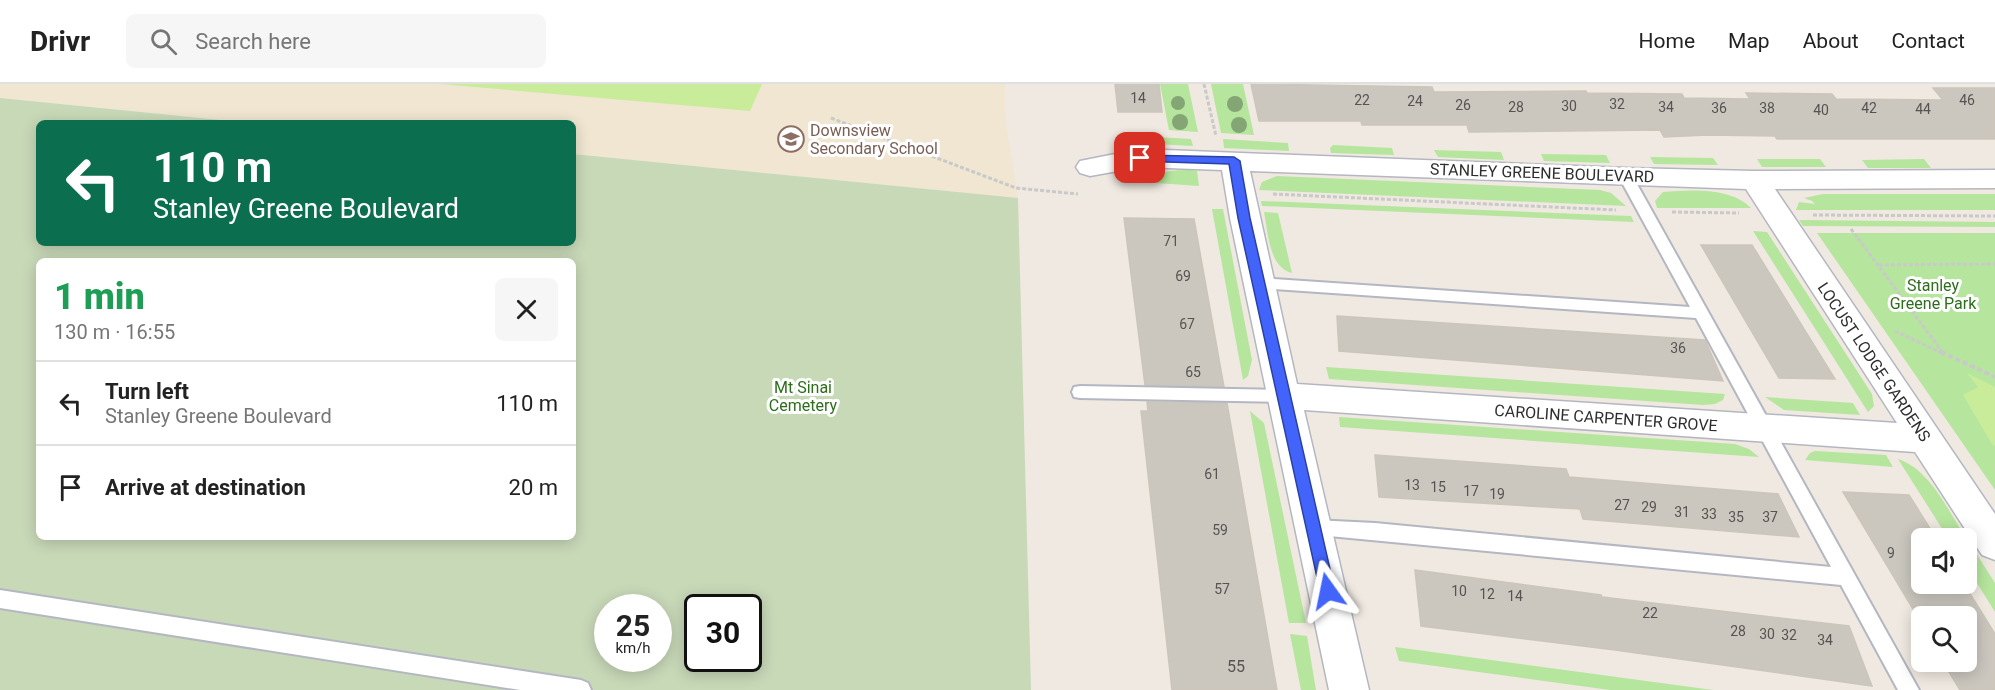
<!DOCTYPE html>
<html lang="en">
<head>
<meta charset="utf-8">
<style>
  body { margin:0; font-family:Roboto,sans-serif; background:#f6f6f6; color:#222; height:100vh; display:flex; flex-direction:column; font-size:22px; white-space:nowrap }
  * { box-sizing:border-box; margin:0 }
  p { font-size:20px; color:#767676 }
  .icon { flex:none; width:33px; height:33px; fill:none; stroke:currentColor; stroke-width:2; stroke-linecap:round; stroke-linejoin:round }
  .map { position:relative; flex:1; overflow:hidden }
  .details { position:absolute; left:36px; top:174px; width:540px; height:282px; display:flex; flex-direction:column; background:#fff; border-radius:9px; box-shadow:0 3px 15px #0003 }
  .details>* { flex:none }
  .guide { position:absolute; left:36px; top:36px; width:540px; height:126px; border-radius:9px; box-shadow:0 3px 15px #0003; background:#0b6e4f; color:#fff; overflow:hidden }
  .controls { position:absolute; left:1911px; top:444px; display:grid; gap:12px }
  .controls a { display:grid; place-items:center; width:66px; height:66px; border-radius:9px; background:#fff; box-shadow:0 3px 15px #0003; font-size:30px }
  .speed { position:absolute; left:594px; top:510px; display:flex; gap:12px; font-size:30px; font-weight:700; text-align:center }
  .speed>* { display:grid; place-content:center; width:78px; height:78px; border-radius:50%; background:#fff; box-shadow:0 3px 15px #0003; line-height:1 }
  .speed small { font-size:15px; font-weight:400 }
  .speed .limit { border:3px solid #111; border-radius:9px; background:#fff; color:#111 }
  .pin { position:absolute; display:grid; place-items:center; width:51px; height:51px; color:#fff; margin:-26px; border-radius:12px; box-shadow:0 3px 9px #0006 }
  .me { position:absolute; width:66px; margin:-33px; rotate:348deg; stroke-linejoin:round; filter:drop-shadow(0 0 4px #0008) }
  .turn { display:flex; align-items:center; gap:21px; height:126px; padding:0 18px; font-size:27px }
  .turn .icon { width:78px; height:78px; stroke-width:2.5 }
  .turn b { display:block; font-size:42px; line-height:51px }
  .round { display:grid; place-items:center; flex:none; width:63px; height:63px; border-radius:9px; background:#f6f6f6 }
  .summary { display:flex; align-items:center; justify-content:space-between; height:102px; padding:0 18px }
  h1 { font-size:36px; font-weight:800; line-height:45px; color:#1e9e55 }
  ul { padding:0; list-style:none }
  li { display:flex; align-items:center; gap:18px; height:84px; padding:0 18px; border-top:2px solid #e0e0e0 }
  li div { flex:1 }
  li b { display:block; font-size:22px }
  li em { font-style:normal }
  header { display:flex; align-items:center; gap:36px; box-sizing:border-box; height:84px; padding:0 30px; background:#fff; border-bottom:2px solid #e0e0e0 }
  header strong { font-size:28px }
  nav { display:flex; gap:33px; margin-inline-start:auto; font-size:21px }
  .search { width:420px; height:54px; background:#f6f6f6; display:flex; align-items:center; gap:15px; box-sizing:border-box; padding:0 21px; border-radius:9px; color:#767676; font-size:22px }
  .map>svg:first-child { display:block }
</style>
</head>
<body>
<header>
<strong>Drivr</strong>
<div class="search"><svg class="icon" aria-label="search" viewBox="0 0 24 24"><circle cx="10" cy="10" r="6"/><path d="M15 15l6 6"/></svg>Search here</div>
<nav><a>Home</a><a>Map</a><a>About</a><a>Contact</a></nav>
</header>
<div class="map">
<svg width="1995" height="606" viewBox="0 0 1995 606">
  <rect width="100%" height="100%" fill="#efe9e1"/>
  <path fill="#f0e6d1" d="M 0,0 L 1005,0 L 1005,35 L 1018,114 L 573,70 L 573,39 L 251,39 L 0,14 Z"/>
  <path fill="#b6e59e" d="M 1160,0 L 1188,0 L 1198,48 L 1169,46 Z
    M 1211,0 L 1243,0 L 1254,51 L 1221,49 Z
    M 1139,52 L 1191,55 L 1193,62 L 1137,59 Z
    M 1223,55 L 1288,59 L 1289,67 L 1224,64 Z
    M 1333,61 L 1392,64 L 1394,71 L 1331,69 L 1330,64 Z
    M 1434,66 L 1501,68 L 1504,76 L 1438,73 Z
    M 1541,70 L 1606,71 L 1610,79 L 1544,77 Z
    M 1650,73 L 1713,74 L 1718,81 L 1654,80 Z
    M 1757,75 L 1820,75 L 1826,83 L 1762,83 Z
    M 1924,75 L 1931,84 L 1868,84 L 1862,76 Z
    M 1190,86 L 1197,87 L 1199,102 L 1141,98 C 1156,87 1173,86 1190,86 Z
    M 1277,92 L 1600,106 L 1611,109 L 1626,122 L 1259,106 L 1262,98 Z
    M 1663,108 C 1691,106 1730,103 1751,124 L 1657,124 L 1655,117 Z
    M 1823,110 L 1995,110 L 1995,126 L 1796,126 L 1799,118 L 1815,120 L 1812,117 L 1804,114 Z
    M 1261,117 L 1631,132 L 1634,138 L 1262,122 Z
    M 1212,125 L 1223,125 L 1252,276 L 1248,292 L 1243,296 Z
    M 1264,128 L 1278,129 L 1292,189 C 1269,184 1268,148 1264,128 Z
    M 1799,136 L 1995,138 L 1995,143 L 1803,142 Z
    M 1753,147 L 1767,148 L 1872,310 L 1874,322 L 1868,328 Z
    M 1817,149 L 1995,149 L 1995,406 Z
    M 1326,283 L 1725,310 L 1723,316 L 1715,320 L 1703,321 L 1329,295 Z
    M 1765,313 L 1853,319 L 1860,331 L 1784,326 Z
    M 1250,327 L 1264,339 L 1306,539 L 1289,539 Z
    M 1339,333 L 1735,360 L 1749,365 L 1759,373 L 1340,343 Z
    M 1815,367 L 1886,371 L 1893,383 L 1805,376 L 1810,369 Z
    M 1898,375 C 1931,386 1948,427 1966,454 L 1948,454 Z
    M 1967,455 L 1995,499 L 1995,528 L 1967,483 Z
    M 1290,550 L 1307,552 L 1316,606 L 1301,606 Z
    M 1395,563 L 1713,606 L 1610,606 L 1399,577 Z"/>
  <path fill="#c8d9b8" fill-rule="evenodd" d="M 0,14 L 251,39 L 39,39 L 39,159 L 573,159 L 573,70 L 1018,114 L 1031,606 L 0,606 ZM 39,177 L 573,177 L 573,453 L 39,453 ZM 608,524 L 658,524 L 658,574 L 608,574 ZM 698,524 L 748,524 L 748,574 L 698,574 Z"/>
  <path fill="#c9ec9a" d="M 440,0 L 762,0 L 750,27 Z
    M 1967,289 L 1995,303 L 1995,362 L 1992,360 L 1963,311 L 1978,303 Z"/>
  <path fill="#cbc7bf" stroke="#cbc5ba" stroke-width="1.5" d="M 1115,0 L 1159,0 L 1162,28 L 1118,28 Z
    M 1251,0 L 1432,3 L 1434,8 L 1586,7 L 1587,9 L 1682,10 L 1684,14 L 1750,15 L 1746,9 L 1832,10 L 1836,15 L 1943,16 L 1933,4 L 1995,4 L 1995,55 L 1777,55 L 1775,52 L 1708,51 L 1664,53 L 1660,46 L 1469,48 L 1467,41 L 1362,41 L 1361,37 L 1259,37 Z
    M 1124,134 L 1194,135 L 1224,303 L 1145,301 Z
    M 1701,161 L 1752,161 L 1835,295 L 1779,294 Z
    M 1337,232 L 1705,256 L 1723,297 L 1339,267 Z
    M 1147,318 L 1227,319 L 1277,606 L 1172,606 L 1141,327 L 1148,327 Z
    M 1375,371 L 1566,385 L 1569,393 L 1778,410 L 1799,453 L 1583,435 L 1580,425 L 1379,413 Z
    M 1843,408 L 1909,411 L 1936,454 L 1922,454 L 1922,500 L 1964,500 L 1995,550 L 1995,606 L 1960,606 L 1943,578 L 1966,578 L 1966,532 L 1922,532 L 1922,540 Z
    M 1415,486 L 1601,511 L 1602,513 L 1849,542 L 1872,602 L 1615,566 L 1421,542 Z"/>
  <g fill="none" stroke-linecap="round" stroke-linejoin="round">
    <g stroke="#b4b7c1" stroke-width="4">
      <path id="service" d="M 1626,88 L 1633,93 L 1919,606 L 1898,606 L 1841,501 L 1308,450 L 1305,444 L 1308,438 L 1314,436 L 1375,439 L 1831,483 L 1696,234 L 1259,204 L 1254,203 L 1251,199 L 1254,195 L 1259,194 L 1690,223 L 1619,93 Z
        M 1080,302 L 1285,306 L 1291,307 L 1293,312 L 1291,317 L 1285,318 L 1080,314 L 1074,313 L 1072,308 L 1074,303 Z
        M 0,506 L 581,596 L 588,599 L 591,606 L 520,606 L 0,524 Z"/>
    </g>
    <g stroke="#b4b7c1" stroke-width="3">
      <path id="minor" d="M 1140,65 L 1626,84 L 1754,87 L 1995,86 L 1995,104 L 1775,105 L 1995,430 L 1995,476 L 1982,471 L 1915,368 L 1304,326 L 1369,606 L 1329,606 L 1230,134 L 1222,86 L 1140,83 L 1090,92 L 1080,89 L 1076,83 L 1080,77 ZM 1250,87 L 1746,105 L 1897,339 L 1297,300 Z"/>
    </g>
    <path stroke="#c9c9c9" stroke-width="3" stroke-dasharray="4 2" stroke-linecap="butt" d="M 1204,0 L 1216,52
      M 831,34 L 1016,104 L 1078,110
      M 1273,110 L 1616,126
      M 1672,128 L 1739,129
      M 1813,131 L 1995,132
      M 1851,145 L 1944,270
      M 1879,181 L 1995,180
      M 1895,247 L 1944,270"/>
    <path stroke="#c9c9c9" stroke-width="4" stroke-dasharray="5 3" stroke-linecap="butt" d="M 1941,268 L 1995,293
      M 1943,268 L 1944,270"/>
    <use href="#service" fill="#fff" fill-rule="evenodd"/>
    <use href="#minor" fill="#fff" fill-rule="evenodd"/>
  </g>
  <g fill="#84a574">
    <circle cx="1178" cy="19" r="7"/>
    <circle cx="1235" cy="20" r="8"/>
    <circle cx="1180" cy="38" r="8"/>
    <circle cx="1239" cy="41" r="8"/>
  </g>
  <path fill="#4264fb" stroke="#2b41a3" stroke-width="1.5" d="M 1140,71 L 1234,73 L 1240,77 L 1250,134 L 1335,507 L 1333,512 L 1328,514 L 1322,512 L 1320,507 L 1238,134 L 1229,80 L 1136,77 L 1136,72 Z"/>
  <defs>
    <g id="school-ring" transform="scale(1.35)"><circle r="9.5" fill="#fff" stroke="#8d6e63" stroke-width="1.5"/><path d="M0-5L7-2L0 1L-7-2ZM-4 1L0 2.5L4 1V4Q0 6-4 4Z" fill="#8d6e63"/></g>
  </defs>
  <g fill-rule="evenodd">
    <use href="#school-ring" x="791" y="55"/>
  </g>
  <g text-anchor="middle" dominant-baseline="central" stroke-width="6" stroke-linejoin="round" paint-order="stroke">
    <g font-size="14" fill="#555452">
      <text x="1138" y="14">14</text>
      <text x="1362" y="16">22</text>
      <text x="1967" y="16">46</text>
      <text x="1415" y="17">24</text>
      <text x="1617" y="20">32</text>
      <text x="1463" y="21">26</text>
      <text x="1569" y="22">30</text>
      <text x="1516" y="23">28</text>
      <text x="1666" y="23">34</text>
      <text x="1719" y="24">36</text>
      <text x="1767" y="24">38</text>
      <text x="1869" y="24">42</text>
      <text x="1923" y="25">44</text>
      <text x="1821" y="26">40</text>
      <text x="1171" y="157">71</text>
      <text x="1183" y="192">69</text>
      <text x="1187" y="240">67</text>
      <text x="1678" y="264">36</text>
      <text x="1193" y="288">65</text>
      <text x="1212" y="390">61</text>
      <text x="1412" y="401">13</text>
      <text x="1438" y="403">15</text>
      <text x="1471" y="407">17</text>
      <text x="1497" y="410">19</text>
      <text x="1622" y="421">27</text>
      <text x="1649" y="423">29</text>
      <text x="1682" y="428">31</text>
      <text x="1709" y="430">33</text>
      <text x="1736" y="433">35</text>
      <text x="1770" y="433">37</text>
      <text x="1220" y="446">59</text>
      <text x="1891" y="469">9</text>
      <text x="1222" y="505">57</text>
      <text x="1459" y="507">10</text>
      <text x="1487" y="510">12</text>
      <text x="1515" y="512">14</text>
      <text x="1650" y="529">22</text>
      <text x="1738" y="547">28</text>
      <text x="1767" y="550">30</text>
      <text x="1789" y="551">32</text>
      <text x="1825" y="556">34</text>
    </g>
    <g font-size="16" fill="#785e54" stroke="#fff" text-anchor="start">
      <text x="810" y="46">Downsview<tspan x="810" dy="18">Secondary School</tspan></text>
    </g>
    <g font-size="16" fill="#2e2e2e" stroke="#fff">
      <text transform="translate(1542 89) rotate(2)">STANLEY GREENE BOULEVARD</text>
      <text transform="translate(1874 278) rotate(56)">LOCUST LODGE GARDENS</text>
      <text transform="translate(1606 334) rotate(4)">CAROLINE CARPENTER GROVE</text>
    </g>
    <g font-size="16" fill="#2c6e1b" stroke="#fff">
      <text x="1933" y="201">Stanley<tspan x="1933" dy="18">Greene Park</tspan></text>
      <text x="803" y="303">Mt Sinai<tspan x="803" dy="18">Cemetery</tspan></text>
    </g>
    <g font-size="16" fill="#555452">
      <text x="1236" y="582">55</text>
    </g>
  </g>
</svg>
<div class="controls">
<a><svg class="icon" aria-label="sound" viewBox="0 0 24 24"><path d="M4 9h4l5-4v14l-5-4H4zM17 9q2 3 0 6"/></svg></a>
<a><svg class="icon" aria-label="search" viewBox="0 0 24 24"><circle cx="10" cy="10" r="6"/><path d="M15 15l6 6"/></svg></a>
</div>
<div class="speed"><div>25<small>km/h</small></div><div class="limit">30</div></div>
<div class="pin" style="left:1140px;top:74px;background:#d93025"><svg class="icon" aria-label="arrive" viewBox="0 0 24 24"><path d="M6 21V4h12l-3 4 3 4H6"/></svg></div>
<svg class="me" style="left:1328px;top:507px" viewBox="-20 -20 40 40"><path d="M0-17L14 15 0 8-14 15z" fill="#4264fb" stroke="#fff" stroke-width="4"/></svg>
<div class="guide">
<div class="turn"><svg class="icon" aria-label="left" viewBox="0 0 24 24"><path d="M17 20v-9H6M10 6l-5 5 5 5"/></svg><div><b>110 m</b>Stanley Greene Boulevard</div></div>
</div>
<section class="details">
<div class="summary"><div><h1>1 min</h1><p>130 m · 16:55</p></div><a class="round"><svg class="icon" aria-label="close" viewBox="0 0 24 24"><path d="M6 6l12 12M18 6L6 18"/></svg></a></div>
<ul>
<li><svg class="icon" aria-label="left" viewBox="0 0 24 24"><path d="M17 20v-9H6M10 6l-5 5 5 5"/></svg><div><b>Turn left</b><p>Stanley Greene Boulevard</p></div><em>110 m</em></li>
<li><svg class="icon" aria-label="arrive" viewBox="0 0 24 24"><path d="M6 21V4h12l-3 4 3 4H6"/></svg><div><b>Arrive at destination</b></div><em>20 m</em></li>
</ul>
</section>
</div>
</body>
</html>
